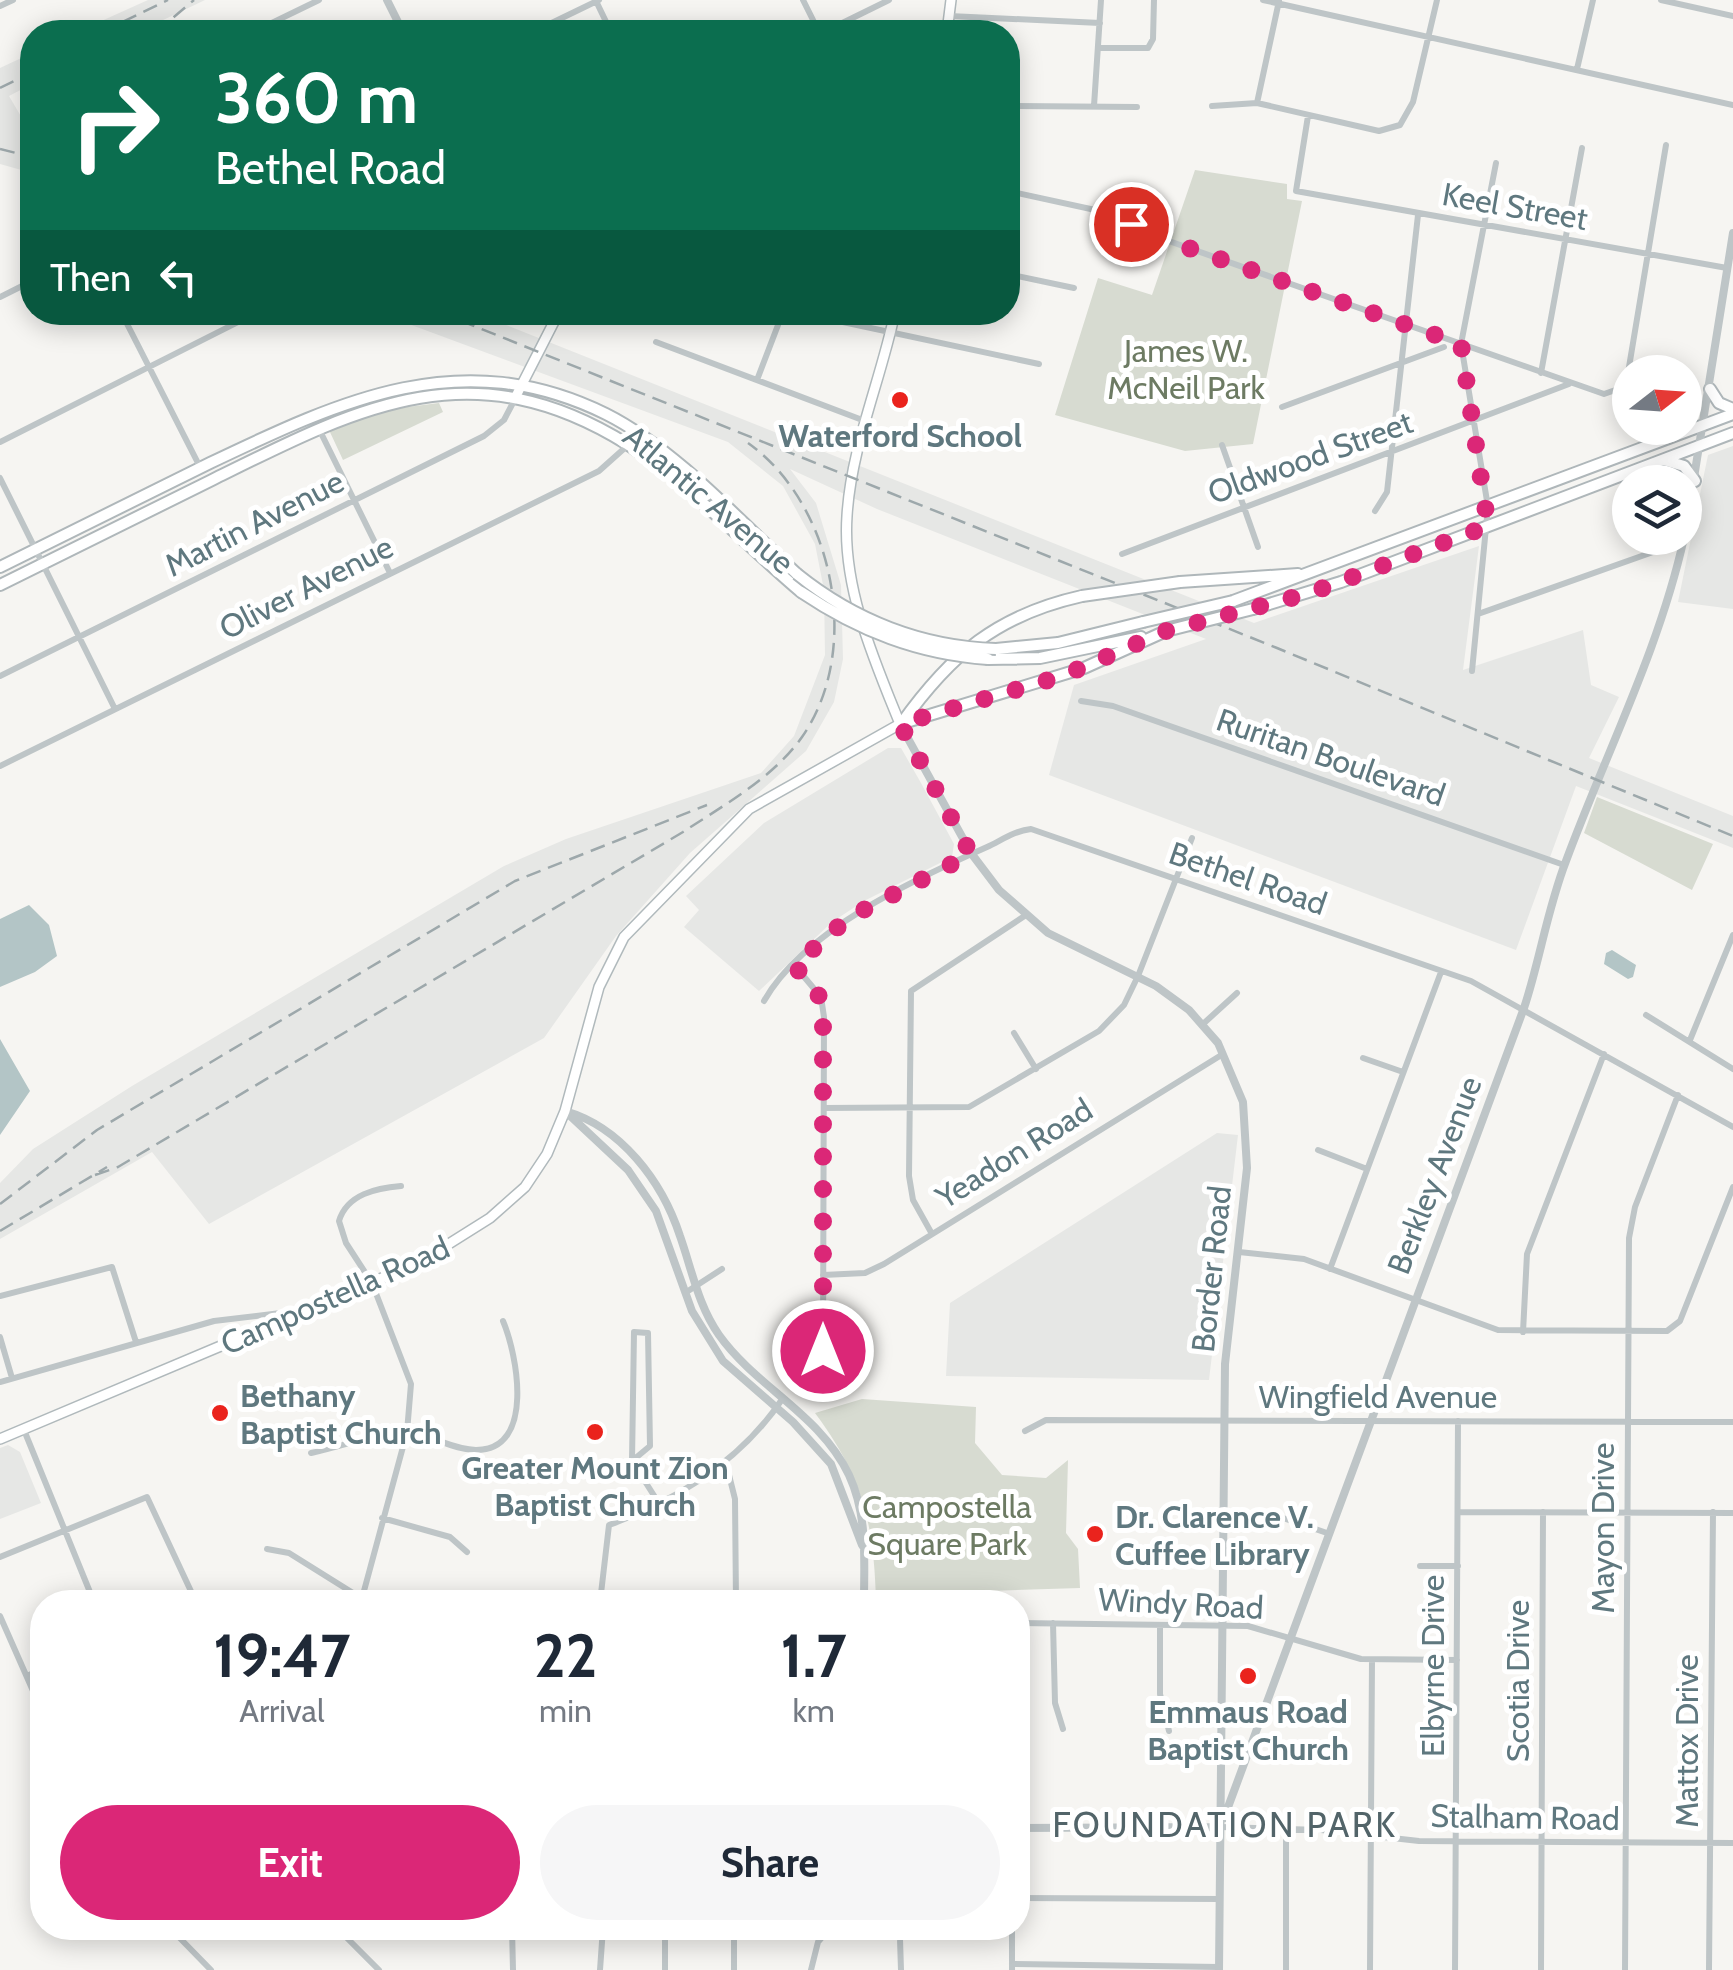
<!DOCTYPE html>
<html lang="en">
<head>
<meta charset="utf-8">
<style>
  body { margin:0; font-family:Cabin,sans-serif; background:#f6f6f7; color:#1f2937; height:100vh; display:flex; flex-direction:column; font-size:38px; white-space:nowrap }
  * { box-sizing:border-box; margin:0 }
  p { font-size:32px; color:#747a83 }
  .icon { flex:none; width:55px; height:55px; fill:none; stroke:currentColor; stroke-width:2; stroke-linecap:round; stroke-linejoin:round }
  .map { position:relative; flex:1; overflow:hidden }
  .details { position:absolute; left:30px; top:1590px; width:1000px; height:350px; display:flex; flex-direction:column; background:#fff; border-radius:40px; box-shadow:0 5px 25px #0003 }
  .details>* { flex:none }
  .banner { position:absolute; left:20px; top:20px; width:1000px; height:305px; border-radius:40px; box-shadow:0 5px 25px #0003; background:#0b6e4f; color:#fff; overflow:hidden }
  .needle { width:65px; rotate:73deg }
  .fabs { position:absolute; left:1612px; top:355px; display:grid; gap:20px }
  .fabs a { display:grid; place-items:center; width:90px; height:90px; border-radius:50%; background:#fff; box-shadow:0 5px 25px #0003; font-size:50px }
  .pin { position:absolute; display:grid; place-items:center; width:85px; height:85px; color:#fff; margin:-42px; border:5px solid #fff; border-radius:50%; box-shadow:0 2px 10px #0007 }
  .me { position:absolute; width:110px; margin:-55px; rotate:0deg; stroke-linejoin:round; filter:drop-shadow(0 0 8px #0008) }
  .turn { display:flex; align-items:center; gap:35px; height:210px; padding:0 30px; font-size:45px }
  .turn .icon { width:130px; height:130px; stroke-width:2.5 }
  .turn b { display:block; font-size:70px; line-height:85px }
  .then { display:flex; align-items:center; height:95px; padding:0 30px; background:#0003; gap:20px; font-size:38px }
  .eta { display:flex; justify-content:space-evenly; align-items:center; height:170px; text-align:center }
  .eta b { font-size:60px; font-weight:700; line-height:70px }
  .action { display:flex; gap:20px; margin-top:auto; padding:20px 30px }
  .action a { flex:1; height:115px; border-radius:60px; background:#db2777; color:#fff; font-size:40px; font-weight:700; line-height:115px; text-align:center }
  .action a+a { background:#f6f6f7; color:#1f2937 }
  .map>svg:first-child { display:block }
</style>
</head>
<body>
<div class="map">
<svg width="1733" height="1970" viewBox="0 0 1733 1970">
  <rect width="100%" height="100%" fill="#f6f5f2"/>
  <path fill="#e6e7e5" d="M 148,0 L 205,0 L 138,32 L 77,32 Z
    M 32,53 L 32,84 L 9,96 L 32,135 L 32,173 L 0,164 L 0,68 Z
    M 379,313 L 476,313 L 1254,623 L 1479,546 L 1463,670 L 1583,630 L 1591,685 L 1619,697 L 1589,758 L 1733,816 L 1733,848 L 1576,786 L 1516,950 L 1049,775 L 1074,685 L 1206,639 L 877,509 L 790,469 L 816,503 L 841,585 L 843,659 L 834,702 L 806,751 L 690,853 L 616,936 L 544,1038 L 209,1224 L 152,1152 L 0,1239 L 0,1183 L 33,1149 L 132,1086 L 504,866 L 566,839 L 761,773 L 794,736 L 825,655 L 824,590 L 815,544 L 783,486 L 728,442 Z
    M 1733,446 L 1733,609 L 1678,602 L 1708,455 Z
    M 888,748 L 901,748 L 921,783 L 954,844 L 952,857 L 864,901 L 832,922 L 759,991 L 684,927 L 699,910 L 686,896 L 764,823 Z
    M 1217,1133 L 1238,1135 L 1209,1380 L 946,1376 L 950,1303 Z
    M 8,1445 L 20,1452 L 41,1503 L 0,1519 L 0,1448 Z"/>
  <path fill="#d7dbd1" d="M 1195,170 L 1287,184 L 1287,199 L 1302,201 L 1253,444 L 1185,451 L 1055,415 L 1098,278 L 1152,295 Z
    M 439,403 L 443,412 L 343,460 L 329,430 L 392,409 Z
    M 1597,797 L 1713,844 L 1692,890 L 1584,833 Z
    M 862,1399 L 976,1407 L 975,1443 L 1002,1475 L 1046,1478 L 1068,1460 L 1066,1533 L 1078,1549 L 1080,1588 L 988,1591 L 987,1602 L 876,1602 C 874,1523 863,1478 815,1413 Z"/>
  <path fill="#b3c5c6" d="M 29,905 L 49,925 L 57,956 L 35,972 L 0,987 L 0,919 Z
    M 1612,950 L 1636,965 L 1633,977 L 1628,979 L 1604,964 L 1606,953 Z
    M 0,1039 L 30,1091 L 0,1135 Z"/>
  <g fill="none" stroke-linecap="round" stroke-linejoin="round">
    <g stroke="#b0b9bc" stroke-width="12">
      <path id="secondary" d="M 947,32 L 951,0
        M 515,398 L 559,312
        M 0,1439 L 420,1262 L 490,1218 L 525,1187 L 547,1154 L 565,1111 L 599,987 L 624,937 L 749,809 L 900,724 C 874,660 842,587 847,516 C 851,447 881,380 895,312"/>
    </g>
    <g stroke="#afb7ba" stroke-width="14">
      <path id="primary" d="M 1710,389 L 1719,403 L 1733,409
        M 1664,460 L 1684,466 L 1695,481
        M 0,567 C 70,533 140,498 210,463 C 342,400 462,343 606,414 C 674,448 741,522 797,574
        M 1180,582 L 1298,574
        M 0,585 C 70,550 141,515 212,480 C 357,408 471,347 627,444 C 690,484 744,544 801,592
        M 1233,601 L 1733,414
        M 1253,609 L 1341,582 L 1733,433
        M 996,649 L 1058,643 L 1143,622
        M 988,659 L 1040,658 L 1141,637
        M 900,724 L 1084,668 L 1166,631
        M 901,724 C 951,654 997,615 1082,596"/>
    </g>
    <path stroke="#bec5c7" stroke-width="6" d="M 803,0 L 819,32
      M 1263,0 L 1733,105
      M 1661,0 L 1733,16
      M 596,1 L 611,32
      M 0,6 L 13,0
      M 949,16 L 1100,23
      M 253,32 L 319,0
      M 533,32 L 599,0
      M 824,32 L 889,0
      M 1099,48 L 1148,48 L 1153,39 L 1154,0
      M 1577,69 L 1593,0
      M 1257,103 L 1279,1
      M 1008,106 L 1137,107
      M 1094,106 L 1101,0
      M 1212,106 L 1257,103 L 1379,131 L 1400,125 L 1413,102 L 1437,0
      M 1308,116 L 1296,191 L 1727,268
      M 1008,191 L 1109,213 L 1166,240 L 1604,394 L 1621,388 L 1627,379 L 1666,145
      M 1008,274 L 1074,288
      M 0,297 L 32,281
      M 121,312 L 200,467
      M 796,312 L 1039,364
      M 656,342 L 865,421
      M 1541,373 L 1582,148
      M 757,380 L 783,312
      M 1282,407 L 1444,347
      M 319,429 L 390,573
      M 0,442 L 258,312
      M 1222,445 L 1258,547
      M 0,478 L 115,709
      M 1375,511 L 1387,492 L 1418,215
      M 1122,554 L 1569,384
      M 1478,614 L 1684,541
      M 1472,671 L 1488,507 L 1461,344 L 1496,163
      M 0,676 L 484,436 L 504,420 L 515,399
      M 1081,701 L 1113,706 L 1564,865
      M 0,766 L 599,471 L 627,446
      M 795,966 L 821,997 L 824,1017 L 823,1351
      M 764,1001 C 804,930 915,879 987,847 C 1002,840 1014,831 1031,829 L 1471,981 L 1733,1127
      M 1646,1015 L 1733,1069
      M 1203,1024 L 1237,993
      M 1014,1033 L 1036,1069
      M 1690,1040 L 1733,935
      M 1363,1058 L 1403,1072
      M 824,1108 L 969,1107 L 1099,1031 L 1124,1005 L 1138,976 L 1192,838
      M 1318,1150 L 1367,1169
      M 932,1234 L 913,1200 L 909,1176 L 911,991 L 1026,915
      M 1239,1252 L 1304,1259 L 1498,1330 L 1667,1331 L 1680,1321 L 1733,1187
      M 1330,1269 L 1441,972
      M 823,1275 L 865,1273 L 884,1264 L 1223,1054
      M 685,1293 L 722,1269
      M 0,1296 L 112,1267 L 136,1342
      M 1523,1332 L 1527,1254 L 1604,1054
      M 0,1337 L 12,1378
      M 0,1382 L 214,1321 L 297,1311
      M 24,1430 L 94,1602
      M 1025,1431 L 1046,1420 L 1733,1422
      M 311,1453 C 337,1448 385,1430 409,1433 C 432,1435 453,1450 476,1450 C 536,1450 517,1354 503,1321
      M 632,1461 L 650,1446 L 648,1333 L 634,1332 L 632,1461 L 660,1505
      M 726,1463 L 735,1499 L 736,1602
      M 1458,1512 L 1733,1513
      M 382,1518 L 450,1537 L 467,1552
      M 1283,1518 L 1327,1533
      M 267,1549 L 289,1553 L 361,1598
      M 0,1557 L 147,1497 L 196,1602
      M 1420,1566 L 1458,1566
      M 361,1602 L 407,1432 L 411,1384 L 372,1283 L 346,1243 L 339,1221 C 347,1194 377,1188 401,1186
      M 600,1602 L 609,1525 C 678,1500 741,1461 783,1398
      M 0,1616 L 41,1709
      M 1018,1623 L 1248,1626 L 1361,1659 L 1457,1660
      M 1053,1623 L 1055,1703 L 1063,1729
      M 1160,1625 L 1160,1694 L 1169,1731
      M 27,1676 L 42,1669
      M 1221,1827 L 1321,1830 L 1419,1841 L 1733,1843
      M 1018,1898 L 1220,1899
      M 170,1928 L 211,1970
      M 337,1928 L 379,1970
      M 512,1928 L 513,1970
      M 892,1928 L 900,1939 L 901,1970
      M 1012,1964 L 1219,1967
      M 600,1970 L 603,1928
      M 665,1970 L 665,1928
      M 734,1970 L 734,1928
      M 811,1970 L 818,1942 L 830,1928
      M 1012,1970 L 1012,1928
      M 1286,1970 L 1286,1830
      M 1370,1970 L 1372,1660
      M 1455,1970 L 1458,1421
      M 1541,1970 L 1543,1512
      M 1625,1970 L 1629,1238 L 1635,1207 L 1678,1095
      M 1709,1970 L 1713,1512"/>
    <path stroke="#bec5c7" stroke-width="8" d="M 387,0 L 403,32
      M 1685,534 L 1733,233
      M 900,724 L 971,853 L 999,890 L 1048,933 L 1156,986 L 1189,1010 L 1218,1043 L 1243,1102 L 1247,1168 L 1225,1364 L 1219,1970
      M 565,1111 C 621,1127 662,1181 680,1236 C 692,1270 698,1305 719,1335 C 757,1388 820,1414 849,1475 C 868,1516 864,1559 864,1602
      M 565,1111 L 628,1170 L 656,1211 L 692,1311 L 723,1361 L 793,1422 L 831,1464 L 862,1545
      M 1224,1818 L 1524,1008 C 1540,960 1547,910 1566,861 C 1606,753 1659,650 1684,538
      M 1018,1828 L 1221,1827"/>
    <use href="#secondary" stroke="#fff" stroke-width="9"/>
    <use href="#primary" stroke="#fff" stroke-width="10"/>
    <path stroke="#9da8ab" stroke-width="2.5" stroke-dasharray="15 8" stroke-linecap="butt" d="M 102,32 L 168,0
      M 156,32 L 194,0
      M 0,88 L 32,72
      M 0,149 L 32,157
      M 439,312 L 1277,648 L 1733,836
      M 95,1175 L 118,1167 L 683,832 C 724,805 773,778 802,737 C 863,650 834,504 748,443
      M 0,1204 L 97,1130 L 515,881 L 707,805
      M 0,1231 L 107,1167"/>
    <g stroke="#afb7ba" stroke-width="14" stroke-linecap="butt">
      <path id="primary-bridge" d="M 797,574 C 854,620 922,647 996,649
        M 801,592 C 859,631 918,654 988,659
        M 1082,596 L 1180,582
        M 1143,622 L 1233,601
        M 1166,631 L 1253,609"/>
    </g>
    <use href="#primary-bridge" stroke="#fff" stroke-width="10"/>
  </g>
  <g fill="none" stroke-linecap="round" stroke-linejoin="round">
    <path stroke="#db2777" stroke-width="18" stroke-dasharray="0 32.4" d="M 823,1351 L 823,1006 L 815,987 L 794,966 L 848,918 L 971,854 L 900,724 L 1062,676 L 1166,631 L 1310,593 L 1488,526 L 1461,344 L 1166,240 L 1131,224"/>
  </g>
  <g fill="#ea231d" stroke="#fff" stroke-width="4">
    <circle cx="900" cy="400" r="10"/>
    <circle cx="220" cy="1413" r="10"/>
    <circle cx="595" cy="1432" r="10"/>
    <circle cx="1095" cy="1534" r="10"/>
    <circle cx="1248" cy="1676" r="10"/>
  </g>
  <g text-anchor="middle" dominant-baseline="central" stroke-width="10" stroke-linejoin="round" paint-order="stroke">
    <g font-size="32" fill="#5f787f" stroke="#fff">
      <text transform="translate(1515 206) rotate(10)">Keel Street</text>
      <text transform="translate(1310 457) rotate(-20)">Oldwood Street</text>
      <text transform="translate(709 499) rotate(40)">Atlantic Avenue</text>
      <text transform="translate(254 523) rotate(-27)">Martin Avenue</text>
      <text transform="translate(306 587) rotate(-27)">Oliver Avenue</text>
      <text transform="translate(1331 757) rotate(19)">Ruritan Boulevard</text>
      <text transform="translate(1248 878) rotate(19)">Bethel Road</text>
      <text transform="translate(1014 1153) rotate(-32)">Yeadon Road</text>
      <text transform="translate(1434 1175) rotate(-69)">Berkley Avenue</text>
      <text transform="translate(1211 1269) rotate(-84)">Border Road</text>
      <text transform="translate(335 1295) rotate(-24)">Campostella Road</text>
      <text x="1378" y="1396">Wingfield Avenue</text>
      <text transform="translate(1602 1528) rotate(-90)">Mayon Drive</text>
      <text transform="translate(1181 1603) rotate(3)">Windy Road</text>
      <text transform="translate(1432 1666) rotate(-90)">Elbyrne Drive</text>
      <text transform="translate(1517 1681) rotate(-90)">Scotia Drive</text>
      <text transform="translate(1686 1741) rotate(-90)">Mattox Drive</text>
      <text transform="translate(1525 1817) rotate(1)">Stalham Road</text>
    </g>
    <g font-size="32" fill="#6d7b63" stroke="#fff">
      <text x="1186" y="350">James W.<tspan x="1186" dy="37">McNeil Park</tspan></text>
      <text x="947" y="1506">Campostella<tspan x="947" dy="37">Square Park</tspan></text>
    </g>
    <g font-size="32" font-weight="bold" fill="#5f787f" stroke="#fff">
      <text x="900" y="435">Waterford School</text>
      <text x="240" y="1395" text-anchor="start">Bethany<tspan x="240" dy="37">Baptist Church</tspan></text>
      <text x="595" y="1467">Greater Mount Zion<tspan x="595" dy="37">Baptist Church</tspan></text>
      <text x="1115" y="1516" text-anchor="start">Dr. Clarence V.<tspan x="1115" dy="37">Cuffee Library</tspan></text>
      <text x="1248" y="1711">Emmaus Road<tspan x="1248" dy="37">Baptist Church</tspan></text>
    </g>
    <g font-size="35" letter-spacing="2.5" fill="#526469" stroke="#fff">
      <text x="1225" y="1824">FOUNDATION PARK</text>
    </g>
  </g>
</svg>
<div class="fabs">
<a><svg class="needle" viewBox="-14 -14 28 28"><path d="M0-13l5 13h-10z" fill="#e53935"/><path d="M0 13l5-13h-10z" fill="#747a83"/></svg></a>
<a><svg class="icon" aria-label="layers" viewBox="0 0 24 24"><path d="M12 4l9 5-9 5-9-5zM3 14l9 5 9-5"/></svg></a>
</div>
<div class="pin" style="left:1131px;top:224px;background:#d93025"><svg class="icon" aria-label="arrive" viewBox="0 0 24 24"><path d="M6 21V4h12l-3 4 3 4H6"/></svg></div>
<svg class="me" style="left:823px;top:1351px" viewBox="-20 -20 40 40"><circle r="17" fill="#db2777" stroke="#fff" stroke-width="3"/><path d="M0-11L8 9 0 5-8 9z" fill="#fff"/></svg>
<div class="banner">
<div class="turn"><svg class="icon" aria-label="right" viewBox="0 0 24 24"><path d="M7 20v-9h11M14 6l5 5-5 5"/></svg><div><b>360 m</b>Bethel Road</div></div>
<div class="then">Then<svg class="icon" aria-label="left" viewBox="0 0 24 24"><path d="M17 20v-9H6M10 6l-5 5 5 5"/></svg></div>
</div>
<section class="details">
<div class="eta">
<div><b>19:47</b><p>Arrival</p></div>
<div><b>22</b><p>min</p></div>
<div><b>1.7</b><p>km</p></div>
</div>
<div class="action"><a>Exit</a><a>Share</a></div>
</section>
</div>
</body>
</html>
